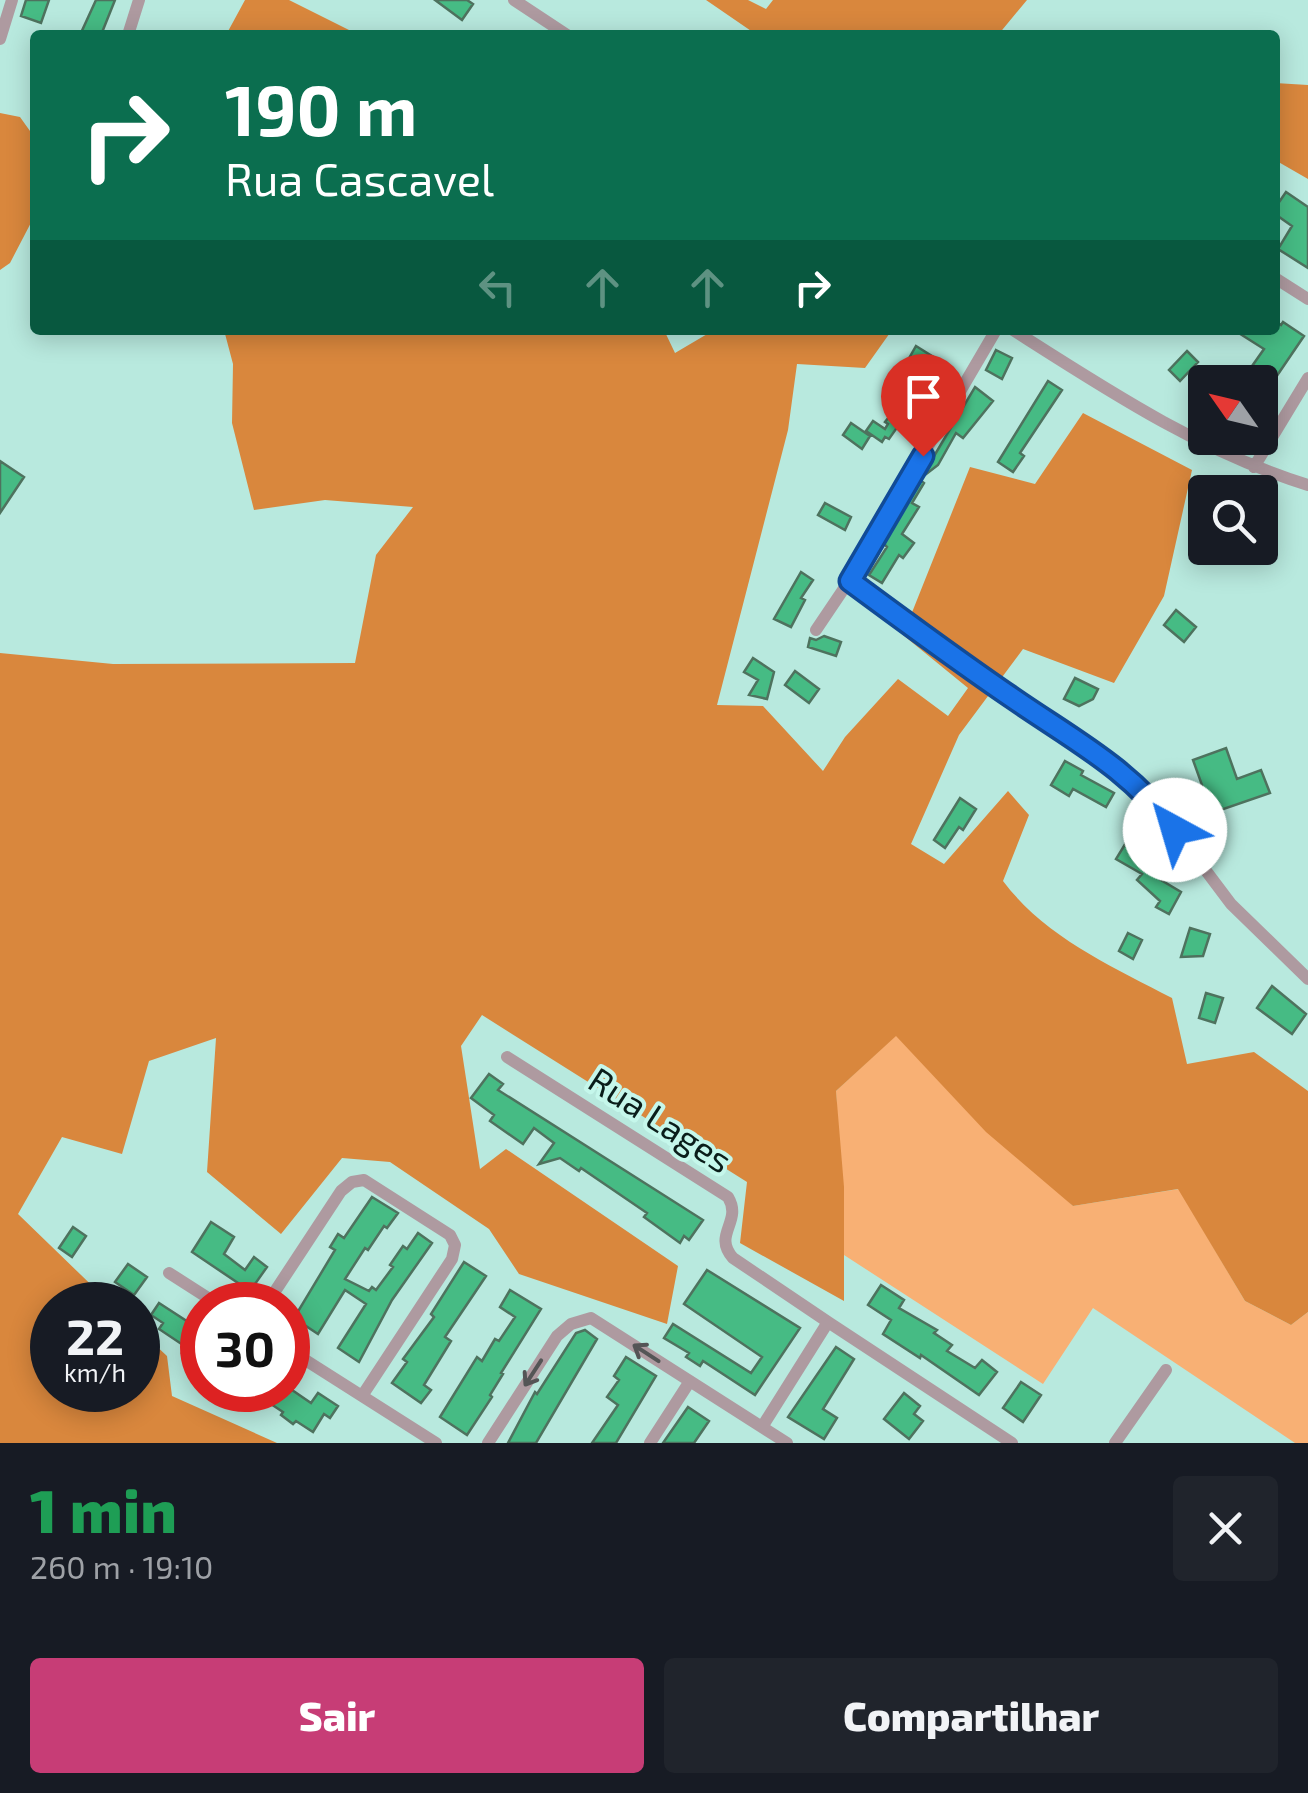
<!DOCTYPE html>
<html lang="pt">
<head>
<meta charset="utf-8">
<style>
  body { margin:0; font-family:"Exo 2",sans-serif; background:#20242c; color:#f1f3f6; height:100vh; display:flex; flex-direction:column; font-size:38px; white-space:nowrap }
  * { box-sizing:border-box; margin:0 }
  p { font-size:32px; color:#9ea1a6 }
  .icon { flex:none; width:55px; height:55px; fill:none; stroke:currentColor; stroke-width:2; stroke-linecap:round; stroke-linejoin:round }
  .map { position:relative; height:1443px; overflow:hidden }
  .details { display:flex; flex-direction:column; background:#171b24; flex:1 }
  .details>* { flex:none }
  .guide { position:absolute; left:30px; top:30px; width:1250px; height:305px; border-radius:10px; box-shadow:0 5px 25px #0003; background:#0b6e4f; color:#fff; overflow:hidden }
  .needle { width:65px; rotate:304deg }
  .buttons { position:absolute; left:1188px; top:365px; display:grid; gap:20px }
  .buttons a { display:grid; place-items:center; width:90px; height:90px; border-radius:10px; background:#171b24; box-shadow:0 5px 25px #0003; font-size:50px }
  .speed { position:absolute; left:30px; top:1282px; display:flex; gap:20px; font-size:50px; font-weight:700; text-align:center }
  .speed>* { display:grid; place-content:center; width:130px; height:130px; border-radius:50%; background:#171b24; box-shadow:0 5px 25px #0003; line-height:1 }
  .speed small { font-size:25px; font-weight:400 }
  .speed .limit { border:15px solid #d22; background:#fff; color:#111 }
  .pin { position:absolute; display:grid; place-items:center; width:85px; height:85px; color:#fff; margin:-102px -42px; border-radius:50% 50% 50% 0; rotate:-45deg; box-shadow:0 0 10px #0007 }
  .pin .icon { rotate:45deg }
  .me { position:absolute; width:110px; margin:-55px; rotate:321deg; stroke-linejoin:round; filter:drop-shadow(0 0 8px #0008) }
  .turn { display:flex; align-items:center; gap:35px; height:210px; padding:0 30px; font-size:45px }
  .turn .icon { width:130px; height:130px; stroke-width:2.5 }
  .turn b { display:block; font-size:70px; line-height:85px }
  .lanes { display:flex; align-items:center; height:95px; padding:0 30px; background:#0003; justify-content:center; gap:50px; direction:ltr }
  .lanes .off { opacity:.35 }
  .round { display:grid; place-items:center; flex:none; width:105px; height:105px; border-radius:10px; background:#20242c }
  .headline { display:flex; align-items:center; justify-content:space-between; height:170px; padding:0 30px }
  h1 { font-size:60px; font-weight:800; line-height:75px; color:#1e9e55 }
  .primary-button { display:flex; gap:20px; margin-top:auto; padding:20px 30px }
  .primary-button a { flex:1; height:115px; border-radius:10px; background:#c73d76; color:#fff; font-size:40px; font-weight:800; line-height:115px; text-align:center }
  .primary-button a+a { background:#20242c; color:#f1f3f6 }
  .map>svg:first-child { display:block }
</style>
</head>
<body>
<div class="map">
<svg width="1308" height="1443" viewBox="0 0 1308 1443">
  <rect width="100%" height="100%" fill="#b8e9de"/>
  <path fill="#f8b074" d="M 896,1035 L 1073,1206 L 1179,1189 L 1245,1301 L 1291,1325 L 1308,1312 L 1308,1443 L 1295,1443 L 1093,1308 L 1043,1384 L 844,1255 L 836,1091 Z"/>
  <path fill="#d9873d" d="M 245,0 L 289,0 L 359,35 L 226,35 Z
    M 706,0 L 748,0 L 766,9 L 773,0 L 1027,0 L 998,35 L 757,35 Z
    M 1275,83 L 1308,85 L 1308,179 L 1275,160 Z
    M 0,113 L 20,117 L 35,138 L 35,215 L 10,263 L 0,270 Z
    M 224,330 L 664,330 L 675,353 L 714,330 L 892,330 L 865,368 L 797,364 L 788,430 L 717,705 L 763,706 L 823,771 L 845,737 L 898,679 L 948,716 L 968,688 L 903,635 L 970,467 L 1035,484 L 1083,413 L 1192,470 L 1164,596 L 1114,683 L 1023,649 L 959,735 L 911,844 L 944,864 L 1008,791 L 1029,815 L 1003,881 C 1045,937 1111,966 1172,998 L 1187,1064 L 1254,1052 L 1308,1091 L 1308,1312 L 1291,1325 L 1245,1301 L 1178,1189 L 1073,1206 L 986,1132 L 896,1036 L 836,1091 L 844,1187 L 844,1301 L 740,1243 L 747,1182 L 482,1015 L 461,1046 L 480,1169 L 506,1149 L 678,1266 L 667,1324 L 519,1274 L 489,1229 L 390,1162 L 342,1158 L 281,1234 L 207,1172 L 216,1038 L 149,1061 L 122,1154 L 62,1137 L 18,1214 L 112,1305 L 52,1305 L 52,1390 L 138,1390 L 138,1329 L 167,1356 L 172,1396 L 277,1443 L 0,1443 L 0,653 L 113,664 L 355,663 L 376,555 L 413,507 L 325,500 L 254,510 L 232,423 L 233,364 Z"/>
  <path fill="#46bb84" stroke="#4e725e" stroke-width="2.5" d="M 26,0 L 49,0 L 41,23 L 21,16 Z
    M 96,0 L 115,0 L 101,35 L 80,35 Z
    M 435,0 L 467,0 L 473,4 L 462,20 Z
    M 1286,192 L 1308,207 L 1308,268 L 1278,249 L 1292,226 L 1275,214 L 1275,208 Z
    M 1275,321 L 1281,325 L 1283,322 L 1304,336 L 1272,383 L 1250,369 L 1264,349 L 1234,330 L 1275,330 Z
    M 916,346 L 943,363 L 916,408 L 912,406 L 889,439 L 885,437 L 882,442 L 866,431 L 873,421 L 885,429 L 888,424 L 885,422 L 897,407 L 919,367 L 908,360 Z
    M 996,350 L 1012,358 L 1002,379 L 986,370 Z
    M 1187,351 L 1198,362 L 1180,381 L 1169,370 Z
    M 1048,381 L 1062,390 L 1020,453 L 1024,456 L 1013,472 L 998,462 Z
    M 975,387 L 993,401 L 963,438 L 956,433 L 938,465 L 921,478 Z
    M 851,423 L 870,436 L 862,449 L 843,435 Z
    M 0,461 L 24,477 L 0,513 Z
    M 920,480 L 924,483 L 912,503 L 919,507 L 902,534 L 914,543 L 903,558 L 899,555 L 882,583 L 869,575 L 887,547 L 883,543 Z
    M 825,503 L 851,517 L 845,530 L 818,515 Z
    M 801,572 L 813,580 L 801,598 L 805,600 L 791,627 L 774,619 Z
    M 1176,610 L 1196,627 L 1184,642 L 1164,625 Z
    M 824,636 L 841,642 L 836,656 L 808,647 L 810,638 L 816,640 Z
    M 753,658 L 774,672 L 767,699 L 749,695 L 758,680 L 744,672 Z
    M 795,671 L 819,689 L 809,703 L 785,685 Z
    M 1075,678 L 1098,689 L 1093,699 L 1079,706 L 1064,699 Z
    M 1226,748 L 1237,779 L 1261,770 L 1270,793 L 1212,813 L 1193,760 Z
    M 1065,761 L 1083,771 L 1081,775 L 1114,793 L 1106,807 L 1073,789 L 1069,796 L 1051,785 Z
    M 960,798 L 976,809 L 963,830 L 959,827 L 945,848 L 934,840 Z
    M 1127,841 L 1171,870 L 1161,880 L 1181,892 L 1169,914 L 1156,907 L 1160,901 L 1137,880 L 1142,874 L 1116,859 Z
    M 1190,928 L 1210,934 L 1203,956 L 1181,957 Z
    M 1128,933 L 1142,940 L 1133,959 L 1119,951 Z
    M 1272,986 L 1306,1014 L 1292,1034 L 1257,1008 Z
    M 1206,993 L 1223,998 L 1215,1023 L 1199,1018 Z
    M 489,1074 L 503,1084 L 498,1090 L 703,1220 L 689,1240 L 684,1236 L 680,1243 L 644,1217 L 647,1213 L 581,1168 L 579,1171 L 560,1158 L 539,1164 L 554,1143 L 534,1128 L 523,1144 L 490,1121 L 494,1115 L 471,1098 Z
    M 372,1197 L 398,1213 L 387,1228 L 384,1226 L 368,1250 L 365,1248 L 345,1279 L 369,1291 L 372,1287 L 376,1290 L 393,1267 L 390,1265 L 403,1246 L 407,1249 L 418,1233 L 432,1243 L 392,1300 L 359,1362 L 338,1348 L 366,1304 L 345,1290 L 318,1334 L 294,1318 L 335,1250 L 330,1247 L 338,1234 L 344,1238 Z
    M 211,1222 L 234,1237 L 224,1254 L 245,1270 L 254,1257 L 267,1267 L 250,1291 L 192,1252 Z
    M 73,1227 L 86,1236 L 72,1257 L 59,1248 Z
    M 464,1262 L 486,1276 L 445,1337 L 451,1341 L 424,1385 L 431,1390 L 421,1403 L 392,1383 L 407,1362 L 403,1359 L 434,1317 L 431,1314 Z
    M 128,1264 L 147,1277 L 134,1295 L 115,1282 Z
    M 707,1270 L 800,1328 L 755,1395 L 703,1361 L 700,1366 L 686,1357 L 689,1353 L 664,1338 L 673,1324 L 751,1373 L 762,1357 L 684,1304 Z
    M 881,1285 L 904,1300 L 899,1308 L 937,1330 L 934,1333 L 952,1345 L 947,1351 L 975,1368 L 982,1360 L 997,1372 L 979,1395 L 921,1355 L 920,1358 L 883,1334 L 891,1320 L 868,1305 Z
    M 510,1290 L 541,1309 L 501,1373 L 503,1374 L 490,1395 L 492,1397 L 467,1435 L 440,1417 L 477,1357 L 482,1361 L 495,1339 L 499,1341 L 515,1317 L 500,1307 Z
    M 159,1303 L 202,1331 L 202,1367 L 182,1353 L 186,1347 L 159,1329 L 163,1323 L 151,1315 Z
    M 585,1330 L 597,1339 L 536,1443 L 508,1443 L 535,1392 L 537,1394 L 576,1333 Z
    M 836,1347 L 854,1359 L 823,1409 L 837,1418 L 824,1439 L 788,1417 Z
    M 626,1357 L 656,1376 L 616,1443 L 592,1443 L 618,1405 L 607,1397 L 619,1380 L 614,1376 Z
    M 1021,1382 L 1041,1395 L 1023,1422 L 1003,1408 Z
    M 250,1390 L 292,1390 L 311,1403 L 318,1393 L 338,1406 L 330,1418 L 324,1414 L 313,1432 L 296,1421 L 293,1424 L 281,1415 L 283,1412 Z
    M 904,1393 L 920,1406 L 914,1414 L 923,1421 L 909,1439 L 884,1419 Z
    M 688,1407 L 709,1421 L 694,1443 L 663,1443 Z"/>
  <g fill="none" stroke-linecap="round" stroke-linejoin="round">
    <path stroke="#ae9aa0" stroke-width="12" d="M 514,0 L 567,35
      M 128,35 L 139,0
      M 0,39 L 12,0
      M 1275,278 L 1308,299
      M 1013,330 C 1107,390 1201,452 1308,485
      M 1254,467 L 1308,378
      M 849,581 L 1017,701 L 1109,761 L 1132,780 L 1155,803 L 1231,904 L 1308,979
      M 816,630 L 849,581 L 996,330
      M 507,1057 L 728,1197 C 743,1222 712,1234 733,1258 L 828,1322 L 762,1427
      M 169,1273 L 219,1305
      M 266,1305 L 341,1191 L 352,1182 L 364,1180 L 450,1235 L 455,1245 L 452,1259 L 362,1396
      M 828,1322 L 1012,1443
      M 288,1349 L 436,1443
      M 488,1443 L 557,1336 L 571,1324 L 591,1318 L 787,1443
      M 650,1443 L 690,1381
      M 1115,1443 L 1166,1370"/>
  </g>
  <defs><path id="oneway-shaft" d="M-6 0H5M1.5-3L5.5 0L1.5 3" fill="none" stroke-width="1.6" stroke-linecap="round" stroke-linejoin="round" transform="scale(2.5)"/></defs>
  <g stroke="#545556">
    <use href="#oneway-shaft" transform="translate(646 1353) rotate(-147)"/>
    <use href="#oneway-shaft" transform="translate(533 1373) rotate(123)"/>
  </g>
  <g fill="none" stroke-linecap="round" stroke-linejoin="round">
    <g stroke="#114b97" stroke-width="25">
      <path id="route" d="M 923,456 L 850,581 C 904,621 958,661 1014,699 C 1075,741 1130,769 1175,830"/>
    </g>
    <use href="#route" stroke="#1a73e8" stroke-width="18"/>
  </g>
  <g text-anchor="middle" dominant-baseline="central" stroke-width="8" stroke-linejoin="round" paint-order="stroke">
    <g font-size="35" fill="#0a1d1a" stroke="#c5f7eb">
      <text transform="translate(661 1119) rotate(33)">Rua Lages</text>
    </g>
  </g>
</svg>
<div class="buttons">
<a><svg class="needle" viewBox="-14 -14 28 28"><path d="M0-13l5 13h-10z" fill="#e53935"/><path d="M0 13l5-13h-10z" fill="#9ea1a6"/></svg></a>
<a><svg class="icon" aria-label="search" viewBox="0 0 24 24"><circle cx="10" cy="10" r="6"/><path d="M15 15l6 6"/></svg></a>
</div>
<div class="speed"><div>22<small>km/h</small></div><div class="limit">30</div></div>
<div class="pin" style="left:923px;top:456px;background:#d93025"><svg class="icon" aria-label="arrive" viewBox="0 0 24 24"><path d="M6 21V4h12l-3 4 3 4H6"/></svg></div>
<svg class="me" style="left:1175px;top:830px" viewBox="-20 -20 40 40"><circle r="19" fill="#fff"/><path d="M0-13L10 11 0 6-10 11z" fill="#1a73e8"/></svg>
<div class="guide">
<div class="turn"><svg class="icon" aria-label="right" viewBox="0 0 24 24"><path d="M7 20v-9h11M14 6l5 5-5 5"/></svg><div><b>190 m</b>Rua Cascavel</div></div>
<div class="lanes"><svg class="icon off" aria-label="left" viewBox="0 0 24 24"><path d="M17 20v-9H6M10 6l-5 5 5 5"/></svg><svg class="icon off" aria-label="ahead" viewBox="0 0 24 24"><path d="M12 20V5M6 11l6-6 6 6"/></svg><svg class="icon off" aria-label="ahead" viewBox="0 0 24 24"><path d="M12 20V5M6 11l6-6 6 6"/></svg><svg class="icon" aria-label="right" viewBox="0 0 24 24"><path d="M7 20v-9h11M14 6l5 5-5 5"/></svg></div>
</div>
</div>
<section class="details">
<div class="headline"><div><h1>1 min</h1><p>260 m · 19:10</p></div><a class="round"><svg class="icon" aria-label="close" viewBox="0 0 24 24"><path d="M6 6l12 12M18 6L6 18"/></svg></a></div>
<div class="primary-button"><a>Sair</a><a>Compartilhar</a></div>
</section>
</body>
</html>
